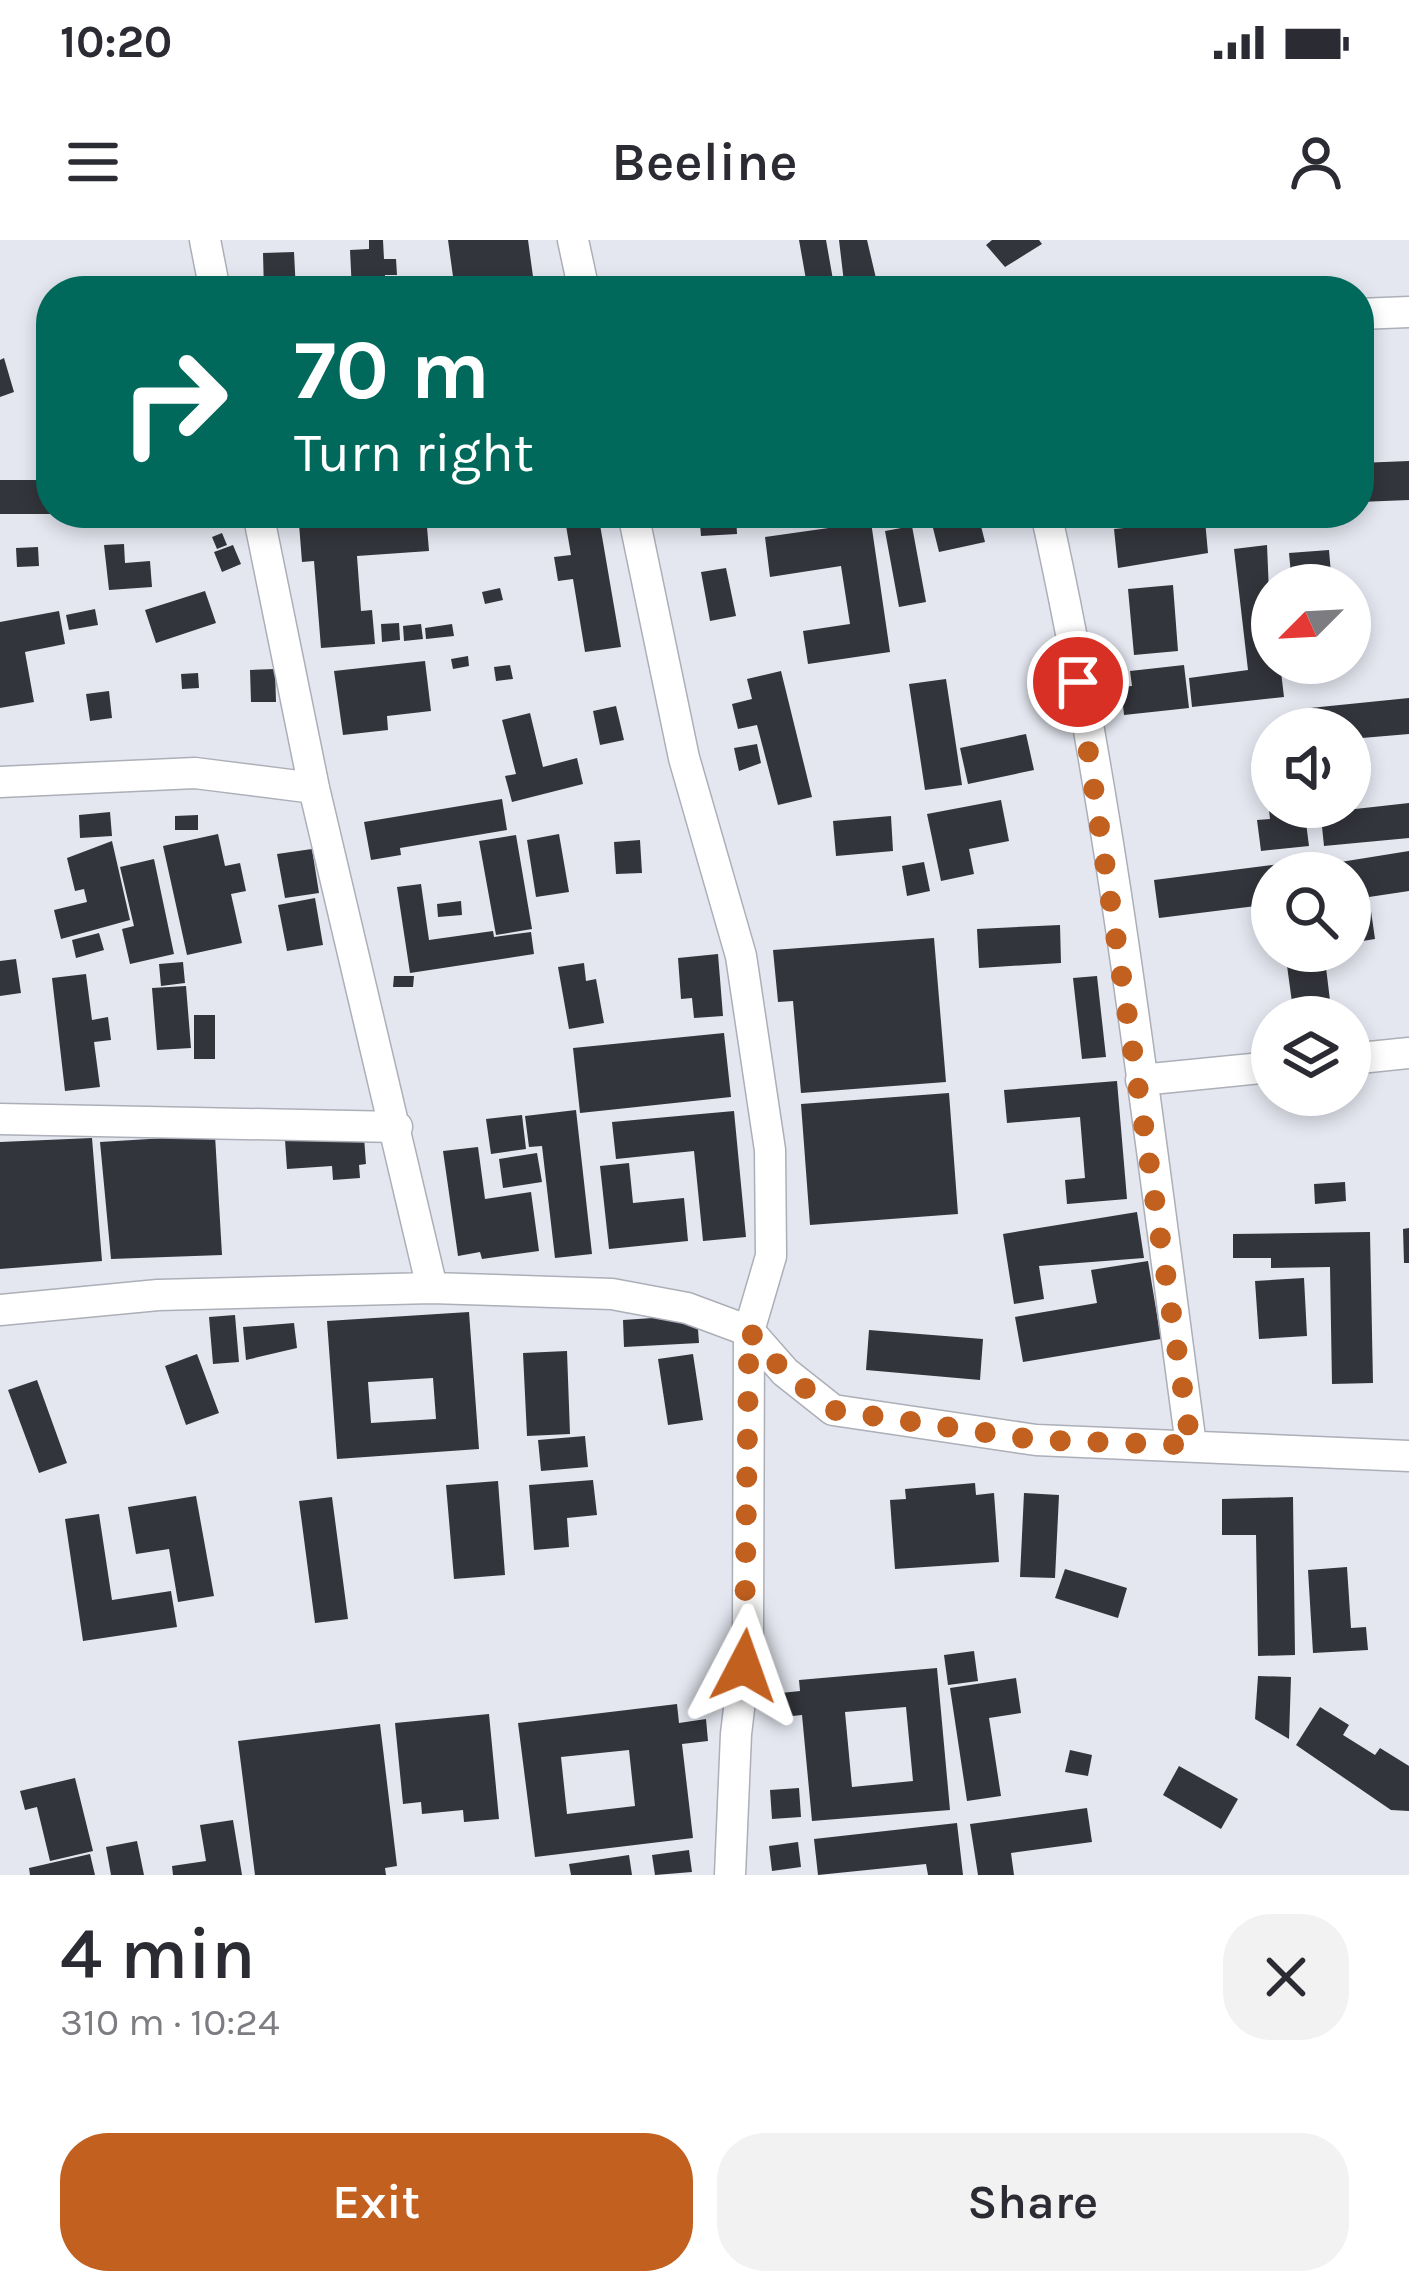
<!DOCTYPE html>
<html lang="en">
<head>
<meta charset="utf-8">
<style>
  body { margin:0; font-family:Karla,sans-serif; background:#f2f2f3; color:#2b2b33; height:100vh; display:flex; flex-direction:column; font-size:45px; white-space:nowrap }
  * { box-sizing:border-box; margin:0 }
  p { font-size:39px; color:#7c7c81 }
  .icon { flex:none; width:66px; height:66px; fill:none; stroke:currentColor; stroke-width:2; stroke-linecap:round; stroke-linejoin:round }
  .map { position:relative; height:1635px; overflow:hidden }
  .drawer { display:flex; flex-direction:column; background:#fff; flex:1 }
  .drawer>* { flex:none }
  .banner { position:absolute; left:36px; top:36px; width:1338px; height:252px; border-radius:48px; box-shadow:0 6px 18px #0003; background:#00695c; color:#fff; overflow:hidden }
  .needle { width:78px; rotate:246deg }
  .buttons { position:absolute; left:1251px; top:324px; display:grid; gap:24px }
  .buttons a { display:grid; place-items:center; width:120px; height:120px; border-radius:50%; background:#fff; box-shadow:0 6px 18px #0003; font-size:60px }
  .pin { position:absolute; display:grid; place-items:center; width:102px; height:102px; color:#fff; margin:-51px; border:6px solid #fff; border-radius:50%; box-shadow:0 3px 12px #0007 }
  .me { position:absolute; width:132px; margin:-66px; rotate:4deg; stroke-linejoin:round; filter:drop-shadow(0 0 9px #0008) }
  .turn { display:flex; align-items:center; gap:42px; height:252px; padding:0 60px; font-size:54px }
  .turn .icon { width:156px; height:156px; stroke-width:2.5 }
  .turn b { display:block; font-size:84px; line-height:102px }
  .round { display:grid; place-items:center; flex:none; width:126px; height:126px; border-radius:48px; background:#f2f2f3 }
  .head { display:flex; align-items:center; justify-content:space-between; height:204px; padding:0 60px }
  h1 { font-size:72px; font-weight:600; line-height:90px }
  .primary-button { display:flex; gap:24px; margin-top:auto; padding:24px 60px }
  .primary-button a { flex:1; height:138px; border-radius:48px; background:#c1601f; color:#fff; font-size:48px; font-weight:600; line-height:138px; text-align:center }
  .primary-button a+a { background:#f2f2f3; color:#2b2b33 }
  .status { display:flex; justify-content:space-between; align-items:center; height:84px; padding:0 60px; background:#fff; direction:ltr }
  .status svg { height:33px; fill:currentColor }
  header { display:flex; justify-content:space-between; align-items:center; height:156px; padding:0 60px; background:#fff; font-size:54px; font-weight:600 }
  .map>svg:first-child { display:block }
</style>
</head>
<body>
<div class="status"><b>10:20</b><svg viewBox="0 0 49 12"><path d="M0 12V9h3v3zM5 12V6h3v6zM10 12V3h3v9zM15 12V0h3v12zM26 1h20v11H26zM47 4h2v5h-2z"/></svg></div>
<header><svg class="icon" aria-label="menu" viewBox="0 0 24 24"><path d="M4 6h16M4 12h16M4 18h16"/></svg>Beeline<svg class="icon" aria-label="person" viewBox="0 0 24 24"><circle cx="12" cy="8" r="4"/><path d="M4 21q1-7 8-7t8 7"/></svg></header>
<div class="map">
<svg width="1409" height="1635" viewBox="0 0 1409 1635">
  <rect width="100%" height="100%" fill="#e4e7f0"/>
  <path fill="#33353c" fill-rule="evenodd" d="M 369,0 L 383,0 L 384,19 L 396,19 L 397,35 L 385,35 L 385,51 L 352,51 L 350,10 L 369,9 Z
    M 448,0 L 528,0 L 535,51 L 455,51 Z
    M 799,0 L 826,0 L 835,51 L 808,51 Z
    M 839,0 L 867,0 L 879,51 L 845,51 Z
    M 992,0 L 1039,0 L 1042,4 L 1005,27 L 986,5 Z
    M 294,12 L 296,51 L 264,51 L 263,13 Z
    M 4,118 L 14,152 L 0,157 L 0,120 Z
    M 1409,221 L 1409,260 L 1359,262 L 1359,223 Z
    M 0,240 L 50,240 L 50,274 L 0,274 Z
    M 598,273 L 621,407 L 585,412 L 573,339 L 558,341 L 554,317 L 571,315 L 564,274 Z
    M 699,273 L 736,273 L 737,294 L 701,296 Z
    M 798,273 L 845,273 L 846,283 L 800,288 Z
    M 978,274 L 985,302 L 939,312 L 932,284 Z
    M 426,275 L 429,311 L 357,316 L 361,371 L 372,370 L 375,404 L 321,408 L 314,321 L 302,322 L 299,284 Z
    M 1205,280 L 1208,313 L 1118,328 L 1114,289 Z
    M 871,282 L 890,412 L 808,424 L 803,391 L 850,384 L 841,326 L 770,337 L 765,297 Z
    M 912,286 L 926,362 L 899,367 L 885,291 Z
    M 222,293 L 227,305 L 217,309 L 212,297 Z
    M 124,304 L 125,323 L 150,321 L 152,347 L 109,350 L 104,305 Z
    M 233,305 L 241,324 L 222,332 L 214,312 Z
    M 1267,305 L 1272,423 L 1280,423 L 1284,457 L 1192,467 L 1189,438 L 1248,430 L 1234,309 Z
    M 38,307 L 39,326 L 17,327 L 16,308 Z
    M 1329,310 L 1332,345 L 1292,345 L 1289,313 Z
    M 726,328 L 736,376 L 710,381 L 701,332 Z
    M 1173,345 L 1178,411 L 1134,415 L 1128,349 Z
    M 500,348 L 503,360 L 485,364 L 482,352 Z
    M 205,351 L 216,383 L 156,403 L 145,370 Z
    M 95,369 L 98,385 L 69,390 L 66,375 Z
    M 59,371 L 65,404 L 25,412 L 34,462 L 0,468 L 0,382 Z
    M 399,383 L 400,400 L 382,402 L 381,384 Z
    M 421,384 L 423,399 L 404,401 L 403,386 Z
    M 452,384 L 454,396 L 426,399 L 425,388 Z
    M 468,416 L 469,426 L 453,429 L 451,419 Z
    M 425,421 L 431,471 L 387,476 L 388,490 L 343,495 L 334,431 Z
    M 510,425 L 513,439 L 496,441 L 494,427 Z
    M 1184,425 L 1189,468 L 1124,475 L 1121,447 L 1132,446 L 1130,431 Z
    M 275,429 L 276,462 L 251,462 L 250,430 Z
    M 781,431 L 812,557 L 778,565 L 757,485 L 738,489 L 732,464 L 752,459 L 747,439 Z
    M 198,433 L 199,448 L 182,449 L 181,434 Z
    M 946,439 L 962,545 L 925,550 L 909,444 Z
    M 109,451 L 112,478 L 90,481 L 86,454 Z
    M 1409,458 L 1409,494 L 1350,499 L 1350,489 L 1312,489 L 1310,468 Z
    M 616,466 L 624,500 L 600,505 L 593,471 Z
    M 530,473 L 543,527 L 577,518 L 583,544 L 512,562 L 505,536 L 516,534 L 502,480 Z
    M 1026,494 L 1034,530 L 968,544 L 960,508 Z
    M 757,504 L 761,523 L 739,531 L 734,508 Z
    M 1272,516 L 1272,567 L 1304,567 L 1309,606 L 1261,611 L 1257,580 L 1270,579 L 1263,517 Z
    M 1350,549 L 1355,569 L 1409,563 L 1409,598 L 1324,606 L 1320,567 L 1350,567 Z
    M 502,559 L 507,590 L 400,608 L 401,615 L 371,620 L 364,582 Z
    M 1001,560 L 1009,601 L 969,609 L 974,634 L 941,641 L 927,574 Z
    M 110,572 L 112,596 L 80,598 L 79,575 Z
    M 198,575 L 198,590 L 175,590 L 175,576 Z
    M 891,576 L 893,611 L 836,616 L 833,581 Z
    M 218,594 L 225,626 L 240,623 L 246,651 L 231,654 L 242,703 L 187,715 L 163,606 Z
    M 559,594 L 569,652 L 536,657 L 527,600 Z
    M 516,595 L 532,689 L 496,695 L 479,601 Z
    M 640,600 L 642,633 L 616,634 L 614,602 Z
    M 112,601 L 130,680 L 61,699 L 54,670 L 87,662 L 84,649 L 75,651 L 67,618 Z
    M 312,609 L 319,653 L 285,658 L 277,614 Z
    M 1409,611 L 1409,651 L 1369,657 L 1375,699 L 1350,703 L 1350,633 L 1330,633 L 1328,624 Z
    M 154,619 L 174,714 L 130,724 L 122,689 L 134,686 L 120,627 Z
    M 1311,620 L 1313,633 L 1272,633 L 1272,664 L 1159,678 L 1154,640 Z
    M 924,622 L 930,651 L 907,656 L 902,626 Z
    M 421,644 L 429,700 L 493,691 L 494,697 L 531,692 L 534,714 L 410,733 L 397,647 Z
    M 315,658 L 323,705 L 287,711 L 278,665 Z
    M 461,661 L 462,675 L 438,677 L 437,664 Z
    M 1060,685 L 1061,723 L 979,728 L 977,689 Z
    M 99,693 L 104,710 L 76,718 L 72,700 Z
    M 934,698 L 946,842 L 801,853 L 793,761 L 778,762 L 773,710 Z
    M 1285,711 L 1324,711 L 1332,777 L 1294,777 Z
    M 718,714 L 723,776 L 694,778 L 692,758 L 681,759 L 678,718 Z
    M 16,719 L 21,753 L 0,756 L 0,721 Z
    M 183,722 L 185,743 L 161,746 L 159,724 Z
    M 584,723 L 586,741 L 596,739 L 604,783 L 569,789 L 558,727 Z
    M 86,734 L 92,780 L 108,777 L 111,800 L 94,802 L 100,847 L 65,851 L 52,738 Z
    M 394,736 L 414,736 L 413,747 L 393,747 Z
    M 1097,736 L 1106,817 L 1082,819 L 1073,738 Z
    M 186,746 L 191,808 L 157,810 L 152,748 Z
    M 194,775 L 215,775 L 215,819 L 194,819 Z
    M 724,793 L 731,857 L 580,873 L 573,808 Z
    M 1117,841 L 1127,959 L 1067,964 L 1065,940 L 1085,938 L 1080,877 L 1007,883 L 1004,850 Z
    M 949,853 L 958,974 L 810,985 L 801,864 Z
    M 576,870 L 592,1014 L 555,1018 L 542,906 L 529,907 L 525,876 Z
    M 734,871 L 746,997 L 703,1001 L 694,911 L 616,919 L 612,882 Z
    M 522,875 L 526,909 L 491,914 L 486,879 Z
    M 215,895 L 222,1015 L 111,1019 L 100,902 Z
    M 364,897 L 366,924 L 359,925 L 360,938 L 333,940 L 332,926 L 287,929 L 285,900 Z
    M 92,898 L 102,1021 L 0,1029 L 0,902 Z
    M 478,907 L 485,959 L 531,952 L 539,1011 L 482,1019 L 480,1012 L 458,1016 L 443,911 Z
    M 537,913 L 542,942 L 503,948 L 499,919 Z
    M 629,923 L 633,963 L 684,958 L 688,1001 L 609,1009 L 600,926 Z
    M 1345,942 L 1346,961 L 1315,964 L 1314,944 Z
    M 1137,972 L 1144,1018 L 1039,1026 L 1044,1059 L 1014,1064 L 1003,994 Z
    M 1409,988 L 1409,1023 L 1404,1023 L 1403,989 Z
    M 1370,992 L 1373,1143 L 1332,1144 L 1330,1027 L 1271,1028 L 1271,1018 L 1233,1018 L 1233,994 Z
    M 1148,1021 L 1161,1099 L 1023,1122 L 1015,1077 L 1097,1063 L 1091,1030 Z
    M 1304,1038 L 1307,1096 L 1259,1099 L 1255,1041 Z
    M 469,1072 L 479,1209 L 337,1219 L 327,1081 ZM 433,1138 L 436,1179 L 371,1183 L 368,1142 Z
    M 235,1075 L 239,1122 L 213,1124 L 209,1077 Z
    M 697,1075 L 699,1103 L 624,1107 L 623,1080 Z
    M 294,1083 L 297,1108 L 246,1120 L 243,1087 Z
    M 869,1090 L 983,1099 L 980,1140 L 866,1130 Z
    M 567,1111 L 570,1194 L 527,1196 L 523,1113 Z
    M 197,1114 L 219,1173 L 186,1185 L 165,1126 Z
    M 693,1114 L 703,1180 L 668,1185 L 658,1119 Z
    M 37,1140 L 67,1223 L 39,1233 L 8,1150 Z
    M 585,1196 L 588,1227 L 541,1231 L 538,1200 Z
    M 593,1240 L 597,1275 L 567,1278 L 569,1307 L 534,1310 L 529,1245 Z
    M 498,1241 L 505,1335 L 454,1339 L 446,1245 Z
    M 975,1243 L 976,1255 L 994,1253 L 999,1322 L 895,1329 L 890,1260 L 906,1259 L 905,1249 Z
    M 1024,1253 L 1059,1255 L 1055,1338 L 1020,1337 Z
    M 196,1256 L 214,1356 L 178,1362 L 169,1309 L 136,1314 L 128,1267 Z
    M 332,1257 L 348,1379 L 315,1383 L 299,1261 Z
    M 1293,1257 L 1295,1415 L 1258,1416 L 1256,1295 L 1222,1295 L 1222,1259 Z
    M 99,1274 L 112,1360 L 171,1351 L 177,1387 L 83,1401 L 65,1279 Z
    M 1347,1327 L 1351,1388 L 1366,1387 L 1368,1410 L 1313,1413 L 1308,1330 Z
    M 1065,1329 L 1127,1348 L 1118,1378 L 1055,1358 Z
    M 974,1411 L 978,1441 L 948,1445 L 944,1415 Z
    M 937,1428 L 950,1570 L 812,1581 L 802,1475 L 783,1477 L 781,1453 L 800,1451 L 799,1440 ZM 906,1467 L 913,1541 L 852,1547 L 845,1472 Z
    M 1258,1436 L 1291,1437 L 1289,1499 L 1255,1479 Z
    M 1016,1438 L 1021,1473 L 989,1478 L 1001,1556 L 967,1561 L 950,1448 Z
    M 677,1464 L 679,1483 L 706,1479 L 708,1501 L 682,1504 L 693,1598 L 535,1617 L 518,1483 ZM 629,1510 L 635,1566 L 567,1574 L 561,1517 Z
    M 1320,1467 L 1349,1485 L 1343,1495 L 1375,1515 L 1380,1508 L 1409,1526 L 1409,1571 L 1391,1570 L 1296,1505 Z
    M 489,1474 L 499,1579 L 464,1582 L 463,1570 L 422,1574 L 421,1562 L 403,1564 L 395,1483 Z
    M 380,1484 L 397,1626 L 385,1628 L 386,1635 L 255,1635 L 238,1501 Z
    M 1070,1510 L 1092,1515 L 1088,1536 L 1065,1532 Z
    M 1179,1526 L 1238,1559 L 1221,1589 L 1163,1555 Z
    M 75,1538 L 93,1611 L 50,1621 L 37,1567 L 25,1570 L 20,1551 Z
    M 799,1548 L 801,1577 L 772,1579 L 770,1550 Z
    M 1087,1568 L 1092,1602 L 1011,1613 L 1014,1635 L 978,1635 L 970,1584 Z
    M 233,1580 L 242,1635 L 173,1635 L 172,1626 L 206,1621 L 200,1585 Z
    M 957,1583 L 963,1635 L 928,1635 L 926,1624 L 818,1635 L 814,1599 Z
    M 137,1601 L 144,1635 L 111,1635 L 106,1607 Z
    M 798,1602 L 801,1627 L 772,1631 L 769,1606 Z
    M 689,1610 L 692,1632 L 655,1635 L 652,1615 Z
    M 90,1614 L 95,1635 L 30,1635 L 29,1628 Z
    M 629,1615 L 632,1635 L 571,1635 L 569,1624 Z"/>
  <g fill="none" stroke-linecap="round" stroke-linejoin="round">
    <g stroke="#acafb7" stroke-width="33">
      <path id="street" d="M 205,0 L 215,51
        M 573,0 L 584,51
        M 1359,74 L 1409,72
        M 258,273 L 314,548 L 432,1048
        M 633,273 L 684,518 L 741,716 L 770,910 L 771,1016 L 749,1091 L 748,1393 L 736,1494 L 730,1635
        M 1046,273 C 1114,579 1149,895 1191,1205
        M 0,542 L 195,533 L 314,548
        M 1350,819 L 1409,813
        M 1141,840 L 1272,827
        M 0,879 L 397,887
        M 0,1070 L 158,1055 L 432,1048 L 612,1054 L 687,1068 L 749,1091 L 785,1132 L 833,1170 L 1036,1200 L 1409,1216"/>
    </g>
    <use href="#street" stroke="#fff" stroke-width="30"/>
  </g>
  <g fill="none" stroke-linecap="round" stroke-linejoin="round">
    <path stroke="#c1601f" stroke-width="21" stroke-dasharray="0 37.8" d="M 744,1426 L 749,1091 L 784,1132 L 833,1170 L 1036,1200 L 1191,1205 L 1078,442"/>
  </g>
</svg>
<div class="buttons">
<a><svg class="needle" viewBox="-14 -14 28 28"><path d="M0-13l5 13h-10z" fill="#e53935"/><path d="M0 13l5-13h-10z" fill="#7c7c81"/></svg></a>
<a><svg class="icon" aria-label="sound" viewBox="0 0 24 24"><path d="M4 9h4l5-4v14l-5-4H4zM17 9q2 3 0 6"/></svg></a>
<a><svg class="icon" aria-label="search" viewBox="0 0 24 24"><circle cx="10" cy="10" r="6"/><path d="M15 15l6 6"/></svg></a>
<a><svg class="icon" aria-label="layers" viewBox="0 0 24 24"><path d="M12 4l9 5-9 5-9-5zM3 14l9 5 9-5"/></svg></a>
</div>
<div class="pin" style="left:1078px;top:442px;background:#d93025"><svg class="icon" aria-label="arrive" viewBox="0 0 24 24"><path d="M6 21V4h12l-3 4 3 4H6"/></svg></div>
<svg class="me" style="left:744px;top:1426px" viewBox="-20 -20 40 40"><path d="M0-17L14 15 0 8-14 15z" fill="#c1601f" stroke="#fff" stroke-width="4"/></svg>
<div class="banner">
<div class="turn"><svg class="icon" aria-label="right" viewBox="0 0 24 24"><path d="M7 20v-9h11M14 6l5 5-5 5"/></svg><div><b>70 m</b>Turn right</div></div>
</div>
</div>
<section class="drawer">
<div class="head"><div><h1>4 min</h1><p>310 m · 10:24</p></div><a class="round"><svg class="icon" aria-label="close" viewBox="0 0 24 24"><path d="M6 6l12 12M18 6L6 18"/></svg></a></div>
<div class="primary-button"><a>Exit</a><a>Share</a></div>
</section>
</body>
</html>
